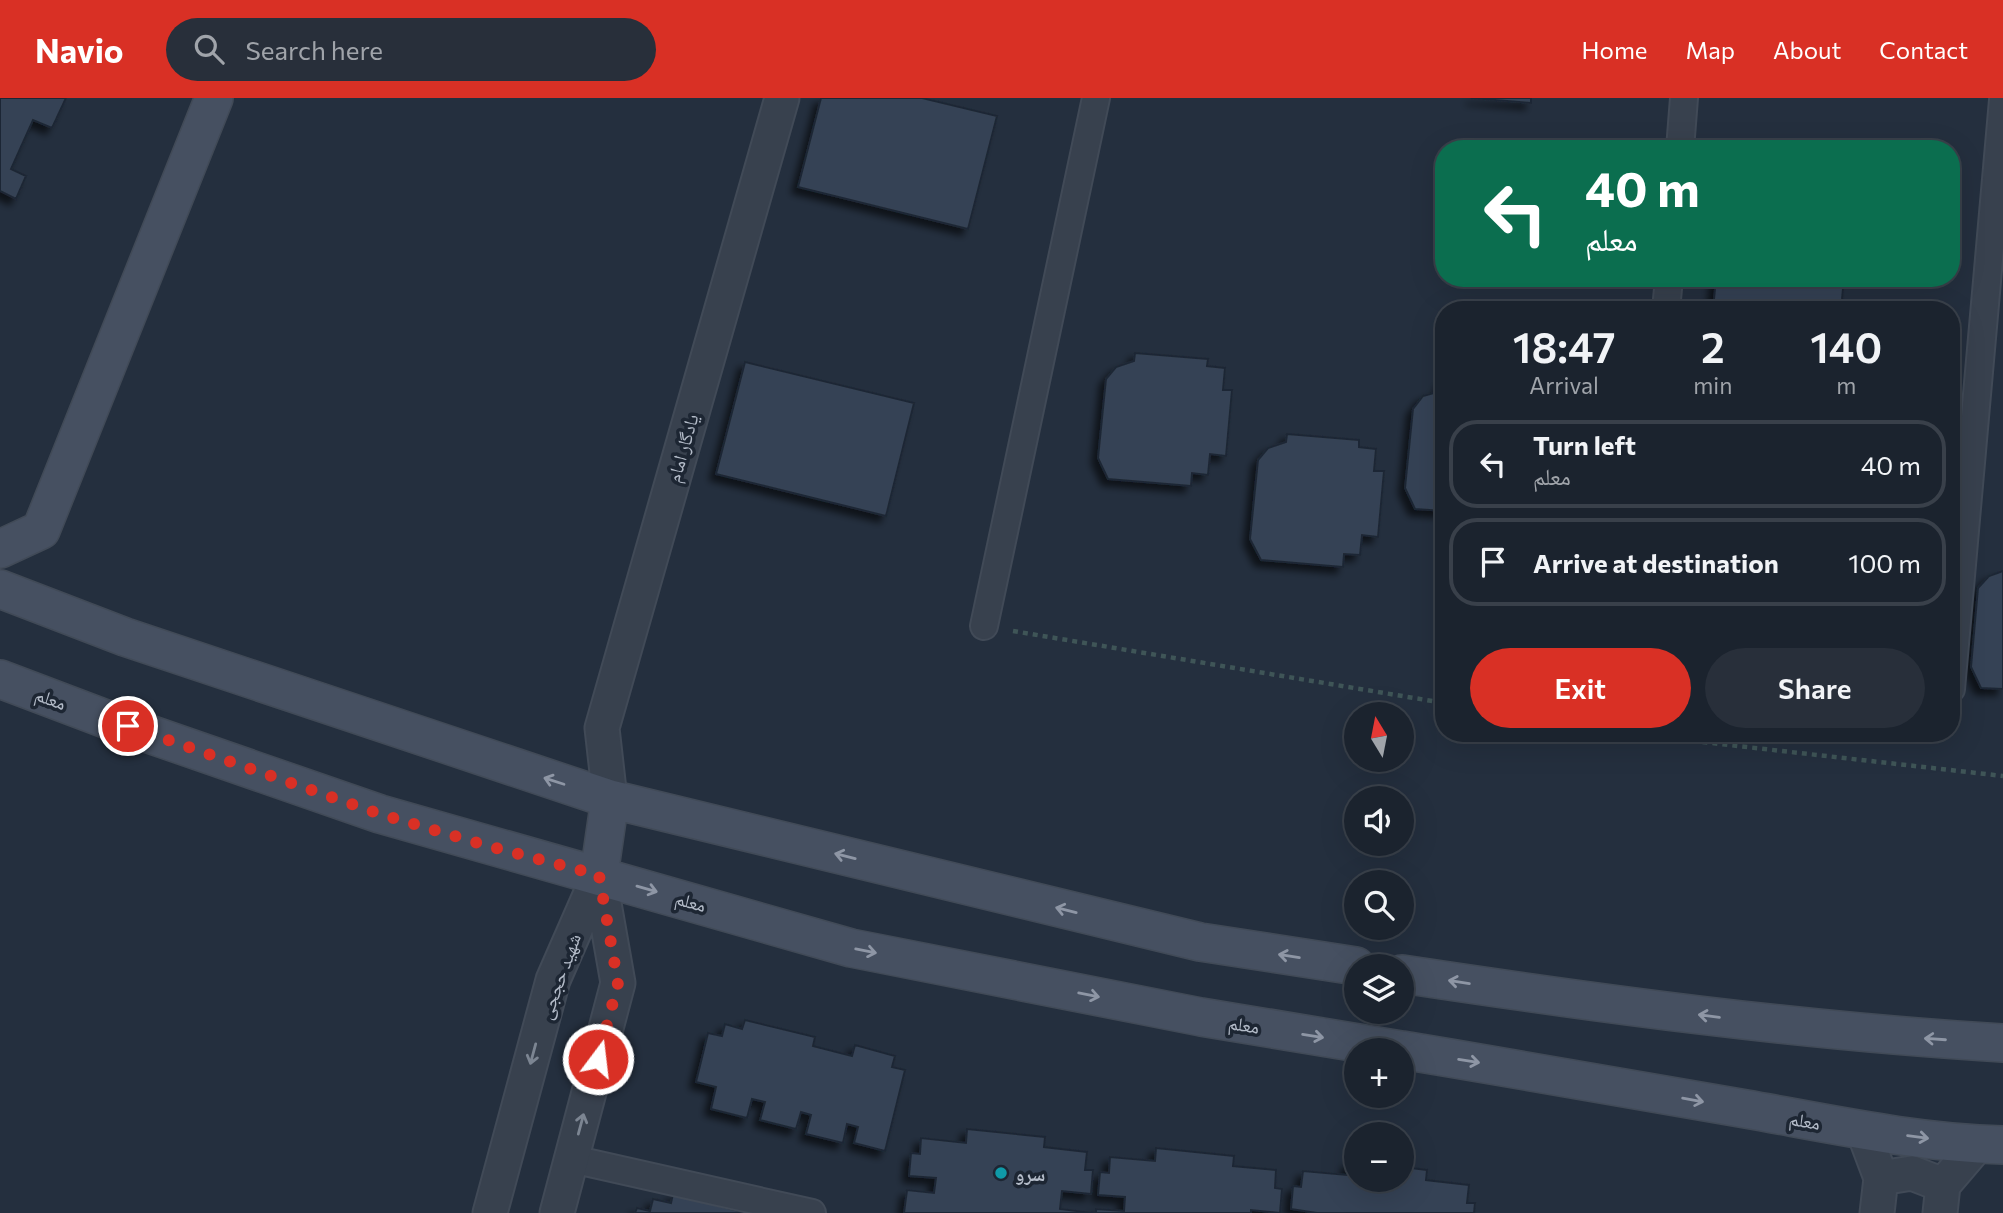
<!DOCTYPE html>
<html lang="en">
<head>
<meta charset="utf-8">
<style>
  body { margin:0; font-family:Commissioner,"Noto Naskh Arabic",sans-serif; background:#282f3a; color:#f1f3f6; height:100vh; display:flex; flex-direction:column; font-size:26px; white-space:nowrap }
  * { box-sizing:border-box; margin:0 }
  p { font-size:23px; color:#a0a4aa }
  .icon { flex:none; width:38px; height:38px; fill:none; stroke:currentColor; stroke-width:2; stroke-linecap:round; stroke-linejoin:round }
  .map { position:relative; flex:1; overflow:hidden }
  .sheet { position:absolute; left:1435px; top:203px; width:525px; height:441px; display:flex; flex-direction:column; background:#1b232e; border-radius:28px; box-shadow:0 7px 28px #0002,0 0 0 2px #39404a }
  .sheet>* { flex:none }
  .banner { position:absolute; left:1435px; top:42px; width:525px; height:147px; border-radius:28px; box-shadow:0 7px 28px #0002,0 0 0 2px #39404a; background:#0b6e4f; color:#fff; overflow:hidden }
  .needle { width:46px; rotate:350deg }
  .buttons { position:absolute; left:1344px; top:604px; display:grid; gap:14px }
  .buttons a { display:grid; place-items:center; width:70px; height:70px; border-radius:50%; background:#1b232e; box-shadow:0 7px 28px #0002,0 0 0 2px #39404a; font-size:35px }
  .pin { position:absolute; display:grid; place-items:center; width:60px; height:60px; color:#fff; margin:-30px; border:4px solid #fff; border-radius:50%; box-shadow:0 2px 7px #0007 }
  .me { position:absolute; width:77px; margin:-38px; rotate:15deg; stroke-linejoin:round; filter:drop-shadow(0 0 5px #0008) }
  .turn { display:flex; align-items:center; gap:24px; height:147px; padding:0 35px; font-size:32px }
  .turn .icon { width:91px; height:91px; stroke-width:2.5 }
  .turn b { display:block; font-size:49px; line-height:60px }
  .eta { display:flex; justify-content:space-evenly; align-items:center; height:119px; text-align:center }
  .eta b { font-size:42px; font-weight:600; line-height:49px }
  .cta { display:flex; gap:14px; margin-top:auto; padding:14px 35px }
  .cta a { flex:1; height:80px; border-radius:42px; background:#d93025; color:#fff; font-size:28px; font-weight:600; line-height:80px; text-align:center }
  .cta a+a { background:#282f3a; color:#f1f3f6 }
  ul { padding:0; list-style:none }
  li { display:flex; align-items:center; gap:21px; height:88px; margin:0 14px 10px; padding:0 21px; border:4px solid #39404a; border-radius:28px }
  li div { flex:1 }
  li b { display:block; font-size:26px }
  li em { font-style:normal }
  header { display:flex; align-items:center; gap:42px; box-sizing:border-box; height:98px; padding:0 35px; background:#d93025; color:#fff }
  header strong { font-size:33px }
  nav { display:flex; gap:38px; margin-inline-start:auto; font-size:24px }
  .search { width:490px; height:63px; background:#282f3a; display:flex; align-items:center; gap:18px; box-sizing:border-box; padding:0 24px; border-radius:38px; color:#a0a4aa; font-size:26px }
  .map>svg:first-child { display:block }
</style>
</head>
<body>
<header>
<strong>Navio</strong>
<div class="search"><svg class="icon" aria-label="search" viewBox="0 0 24 24"><circle cx="10" cy="10" r="6"/><path d="M15 15l6 6"/></svg>Search here</div>
<nav><a>Home</a><a>Map</a><a>About</a><a>Contact</a></nav>
</header>
<div class="map">
<svg width="2003" height="1115" viewBox="0 0 2003 1115">
  <defs>
    <filter id="shadow"><feDropShadow dx="-6" dy="6" stdDeviation="3.5" flood-color="#0009"/></filter>
  </defs>
  <rect width="100%" height="100%" fill="#242f3e"/>
  <path fill="#364354" stroke="#1f2835" stroke-width="2" filter="url(#shadow)" d="M 0,0 L 66,0 L 52,30 L 33,22 L 11,71 L 26,78 L 16,101 L 0,93 Z
    M 821,0 L 922,0 L 997,18 L 968,131 L 798,89 Z
    M 1471,0 L 1531,0 L 1531,5 Z
    M 1716,180 L 1844,180 L 1841,212 L 1713,212 Z
    M 1135,255 L 1208,261 L 1207,268 L 1225,270 L 1223,292 L 1232,292 L 1226,358 L 1210,356 L 1208,377 L 1192,375 L 1191,388 L 1108,381 L 1098,360 L 1106,281 L 1116,269 L 1134,263 Z
    M 745,264 L 914,305 L 886,418 L 716,376 Z
    M 1441,284 L 1444,285 L 1444,413 L 1415,411 L 1405,390 L 1413,311 L 1423,298 L 1441,293 Z
    M 1287,336 L 1359,342 L 1359,349 L 1376,351 L 1374,373 L 1384,373 L 1378,439 L 1362,437 L 1360,457 L 1344,456 L 1343,469 L 1261,462 L 1250,441 L 1258,362 L 1268,350 L 1286,344 Z
    M 2003,473 L 2003,591 L 1981,590 L 1971,569 L 1978,490 L 1989,478 Z
    M 745,922 L 815,939 L 813,948 L 852,958 L 855,947 L 895,958 L 892,969 L 905,972 L 885,1053 L 854,1045 L 858,1029 L 847,1026 L 843,1045 L 806,1036 L 811,1017 L 801,1014 L 796,1031 L 760,1022 L 765,1004 L 752,1001 L 747,1020 L 711,1011 L 716,989 L 696,984 L 708,935 L 722,938 L 725,926 L 742,931 Z
    M 967,1031 L 1045,1039 L 1044,1049 L 1087,1054 L 1085,1072 L 1093,1072 L 1091,1096 L 1062,1093 L 1060,1111 L 1092,1115 L 904,1115 L 907,1092 L 934,1095 L 936,1080 L 909,1078 L 911,1055 L 920,1056 L 921,1040 L 966,1045 Z
    M 1156,1050 L 1234,1058 L 1233,1068 L 1276,1072 L 1275,1090 L 1282,1091 L 1280,1115 L 1251,1112 L 1251,1115 L 1096,1115 L 1096,1111 L 1124,1113 L 1125,1099 L 1098,1097 L 1100,1074 L 1109,1075 L 1110,1059 L 1155,1063 Z
    M 1348,1064 L 1356,1065 L 1356,1082 L 1402,1082 L 1402,1069 L 1427,1072 L 1426,1082 L 1469,1087 L 1467,1105 L 1475,1105 L 1474,1115 L 1317,1115 L 1291,1111 L 1293,1088 L 1301,1089 L 1303,1073 L 1347,1077 Z
    M 673,1096 L 743,1114 L 743,1115 L 635,1115 L 637,1110 L 650,1113 L 653,1101 L 671,1105 Z"/>
  <g fill="none" stroke-linecap="round" stroke-linejoin="round">
    <g stroke="#414a57" stroke-width="30">
      <path id="minor" d="M 1680,51 L 1684,0
        M 1666,212 L 1669,180
        M 984,528 L 1096,0
        M 1951,591 L 2003,2
        M 572,1061 L 812,1115"/>
    </g>
    <g stroke="#414a57" stroke-width="37">
      <path id="tertiary" d="M 610,701 L 602,630 L 782,0
        M 1863,1032 L 1881,1080 L 1877,1115
        M 1881,1080 L 1912,1075 L 1943,1087
        M 490,1115 L 553,882 L 599,777
        M 557,1115 L 618,885 L 599,777
        M 1940,1115 L 1943,1087 L 1978,1046"/>
    </g>
    <g stroke="#414a57" stroke-width="40">
      <path id="secondary" d="M 0,451 L 41,432 L 214,0
        M 0,491 L 125,539 L 610,701 L 1200,844 L 1356,868
        M 0,581 L 103,620 L 380,716 L 851,850 L 1201,919 L 1401,952
        M 599,777 L 610,701
        M 1402,876 C 1601,906 1801,933 2003,945
        M 1402,952 C 1517,971 1632,991 1746,1011 C 1831,1026 1917,1045 2003,1047"/>
    </g>
    <path stroke="#3f5557" stroke-width="4.5" stroke-dasharray="5 5" stroke-linecap="butt" d="M 1013,533 L 1444,605
      M 1623,635 L 2003,678"/>
    <use href="#minor" stroke="#38414e" stroke-width="26"/>
    <use href="#tertiary" stroke="#38414e" stroke-width="33"/>
    <use href="#secondary" stroke="#465061" stroke-width="37"/>
  </g>
  <defs><path id="oneway-shaft" d="M-6 0H5M1.5-3L5.5 0L1.5 3" fill="none" stroke-width="1.6" stroke-linecap="round" stroke-linejoin="round" transform="scale(1.75)"/></defs>
  <g stroke="#8e96a5">
    <use href="#oneway-shaft" transform="translate(554 683) rotate(-162)"/>
    <use href="#oneway-shaft" transform="translate(845 758) rotate(-166)"/>
    <use href="#oneway-shaft" transform="translate(647 791) rotate(16)"/>
    <use href="#oneway-shaft" transform="translate(1066 812) rotate(-166)"/>
    <use href="#oneway-shaft" transform="translate(866 853) rotate(11)"/>
    <use href="#oneway-shaft" transform="translate(1289 858) rotate(-171)"/>
    <use href="#oneway-shaft" transform="translate(1459 884) rotate(-171)"/>
    <use href="#oneway-shaft" transform="translate(1089 897) rotate(11)"/>
    <use href="#oneway-shaft" transform="translate(1709 918) rotate(-173)"/>
    <use href="#oneway-shaft" transform="translate(1313 938) rotate(9)"/>
    <use href="#oneway-shaft" transform="translate(1935 941) rotate(-176)"/>
    <use href="#oneway-shaft" transform="translate(1469 963) rotate(9)"/>
    <use href="#oneway-shaft" transform="translate(1693 1002) rotate(10)"/>
    <use href="#oneway-shaft" transform="translate(1918 1039) rotate(7)"/>
  </g>
  <g stroke="#7c8592">
    <use href="#oneway-shaft" transform="translate(533 956) rotate(105)"/>
    <use href="#oneway-shaft" transform="translate(581 1026) rotate(-75)"/>
  </g>
  <g fill="none" stroke-linecap="round" stroke-linejoin="round">
    <path stroke="#d93025" stroke-width="12" stroke-dasharray="0 21.6" d="M 128,628 L 380,716 L 485,747 L 599,777 L 618,885 L 598,961"/>
  </g>
  <circle fill="#0f9aa8" stroke="#1d2633" stroke-width="2.5" cx="1001" cy="1075" r="7"/>
  <g text-anchor="middle" dominant-baseline="central" stroke-width="7" stroke-linejoin="round" paint-order="stroke">
    <g font-size="19" fill="#b4bcc9" stroke="#1d2633">
      <text transform="translate(682 350) rotate(-74)">یادگار امام</text>
      <text transform="translate(51 600) rotate(20)">معلم</text>
      <text transform="translate(691 803) rotate(16)">معلم</text>
      <text transform="translate(559 878) rotate(-70)">شهید حججی</text>
      <text transform="translate(1244 926) rotate(9)">معلم</text>
      <text transform="translate(1805 1022) rotate(10)">معلم</text>
    </g>
    <g font-size="19" font-weight="bold" fill="#b4bcc9" stroke="#1d2633" text-anchor="start">
      <text x="1015" y="1075">سرو</text>
    </g>
  </g>
</svg>
<div class="buttons">
<a><svg class="needle" viewBox="-14 -14 28 28"><path d="M0-13l5 13h-10z" fill="#e53935"/><path d="M0 13l5-13h-10z" fill="#a0a4aa"/></svg></a>
<a><svg class="icon" aria-label="sound" viewBox="0 0 24 24"><path d="M4 9h4l5-4v14l-5-4H4zM17 9q2 3 0 6"/></svg></a>
<a><svg class="icon" aria-label="search" viewBox="0 0 24 24"><circle cx="10" cy="10" r="6"/><path d="M15 15l6 6"/></svg></a>
<a><svg class="icon" aria-label="layers" viewBox="0 0 24 24"><path d="M12 4l9 5-9 5-9-5zM3 14l9 5 9-5"/></svg></a>
<a>+</a>
<a>−</a>
</div>
<div class="pin" style="left:128px;top:628px;background:#d93025"><svg class="icon" aria-label="arrive" viewBox="0 0 24 24"><path d="M6 21V4h12l-3 4 3 4H6"/></svg></div>
<svg class="me" style="left:598px;top:961px" viewBox="-20 -20 40 40"><circle r="17" fill="#d93025" stroke="#fff" stroke-width="3"/><path d="M0-11L8 9 0 5-8 9z" fill="#fff"/></svg>
<div class="banner">
<div class="turn"><svg class="icon" aria-label="left" viewBox="0 0 24 24"><path d="M17 20v-9H6M10 6l-5 5 5 5"/></svg><div><b>40 m</b>معلم</div></div>
</div>
<section class="sheet">
<div class="eta">
<div><b>18:47</b><p>Arrival</p></div>
<div><b>2</b><p>min</p></div>
<div><b>140</b><p>m</p></div>
</div>
<ul>
<li><svg class="icon" aria-label="left" viewBox="0 0 24 24"><path d="M17 20v-9H6M10 6l-5 5 5 5"/></svg><div><b>Turn left</b><p>معلم</p></div><em>40 m</em></li>
<li><svg class="icon" aria-label="arrive" viewBox="0 0 24 24"><path d="M6 21V4h12l-3 4 3 4H6"/></svg><div><b>Arrive at destination</b></div><em>100 m</em></li>
</ul>
<div class="cta"><a>Exit</a><a>Share</a></div>
</section>
</div>
</body>
</html>
